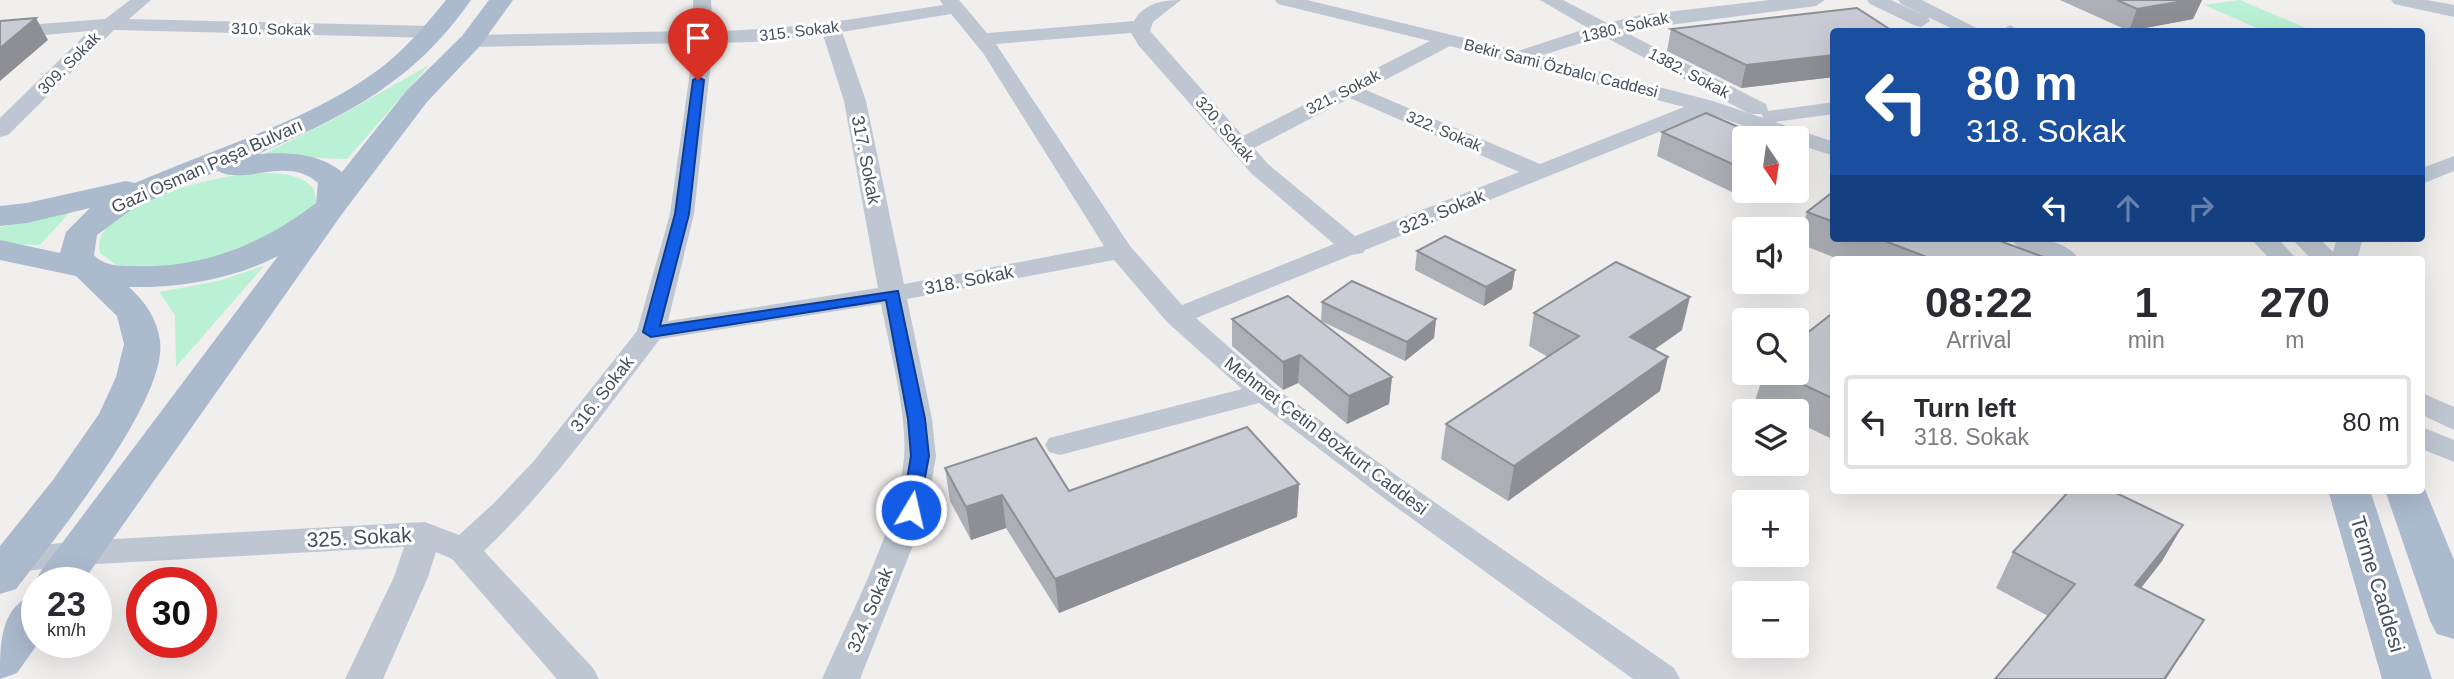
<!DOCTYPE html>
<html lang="en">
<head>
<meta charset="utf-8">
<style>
  body { margin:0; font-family:Helvetica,sans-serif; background:#f2f2f3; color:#2b2b33; height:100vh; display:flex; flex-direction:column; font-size:26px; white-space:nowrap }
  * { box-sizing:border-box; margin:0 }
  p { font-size:23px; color:#7c7c81 }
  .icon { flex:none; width:38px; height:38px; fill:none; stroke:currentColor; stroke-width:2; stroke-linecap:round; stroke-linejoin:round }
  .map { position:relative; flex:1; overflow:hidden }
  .side { position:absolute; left:1830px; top:256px; width:595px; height:238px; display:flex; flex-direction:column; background:#fff; border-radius:7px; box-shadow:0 7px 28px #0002 }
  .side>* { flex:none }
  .hud { position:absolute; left:1830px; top:28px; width:595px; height:214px; border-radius:7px; box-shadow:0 7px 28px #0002; background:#1a4fa0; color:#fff; overflow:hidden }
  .needle { width:46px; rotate:167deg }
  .fabs { position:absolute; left:1732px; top:126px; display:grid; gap:14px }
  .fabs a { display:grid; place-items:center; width:77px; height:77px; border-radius:7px; background:#fff; box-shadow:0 7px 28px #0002; font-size:35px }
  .speed { position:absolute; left:21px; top:567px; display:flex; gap:14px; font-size:35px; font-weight:700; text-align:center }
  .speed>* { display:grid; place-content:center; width:91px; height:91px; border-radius:50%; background:#fff; box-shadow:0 7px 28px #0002; line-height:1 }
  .speed small { font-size:18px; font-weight:400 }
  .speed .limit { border:10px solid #d22; background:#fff; color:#111 }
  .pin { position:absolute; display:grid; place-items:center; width:60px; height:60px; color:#fff; margin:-72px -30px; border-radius:50% 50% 50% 0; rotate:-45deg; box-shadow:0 0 7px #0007 }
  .pin .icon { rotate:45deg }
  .me { position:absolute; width:77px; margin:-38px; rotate:9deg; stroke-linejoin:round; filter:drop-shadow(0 0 5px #0008) }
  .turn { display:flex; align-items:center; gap:24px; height:147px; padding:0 21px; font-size:32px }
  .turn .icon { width:91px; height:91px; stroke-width:2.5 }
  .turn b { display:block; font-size:49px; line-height:60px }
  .lanes { display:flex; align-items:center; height:66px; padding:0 21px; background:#0003; justify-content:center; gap:35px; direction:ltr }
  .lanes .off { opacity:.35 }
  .eta { display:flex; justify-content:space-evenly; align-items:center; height:119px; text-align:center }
  .eta b { font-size:42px; font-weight:700; line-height:49px }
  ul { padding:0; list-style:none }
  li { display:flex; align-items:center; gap:21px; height:94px; margin:0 14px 10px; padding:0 7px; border:4px solid #e1e1e2; border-radius:7px }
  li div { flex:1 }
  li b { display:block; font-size:26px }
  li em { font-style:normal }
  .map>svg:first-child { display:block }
</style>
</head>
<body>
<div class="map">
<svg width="2454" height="679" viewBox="0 0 2454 679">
  <rect width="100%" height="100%" fill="#f1eeee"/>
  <path fill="#baf0d3" d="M 2240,0 L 2313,31 L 2264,31 L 2204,5 Z
    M 429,65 L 347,159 L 260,156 L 338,117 Z
    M 250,173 C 272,173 299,171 314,189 L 316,202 L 296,225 L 198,264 L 127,268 L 115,264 L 100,253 C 89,203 216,177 250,173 Z
    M 70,212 L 40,245 L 0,244 L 0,227 Z
    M 264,266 L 176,367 L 175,315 L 159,292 L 218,281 Z"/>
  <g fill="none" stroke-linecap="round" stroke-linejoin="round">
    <path fill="#bec7d1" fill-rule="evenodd" d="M 130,0 L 151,0 L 129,19 L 433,26 L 443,32 L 433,38 L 114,30 L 8,135 L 0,137 L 0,118 L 89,31 L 0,39 L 0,27 L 105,19 Z
      M 693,0 L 711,0 L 713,31 C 791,30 867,17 943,5 L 940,0 L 959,0 L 987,33 L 1134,21 C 1144,3 1163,0 1181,0 L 1153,22 L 1150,31 L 1243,136 L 1430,41 L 1278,4 L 1275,0 L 1307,0 L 1518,51 L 1588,28 L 1540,0 L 1563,0 L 1607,23 L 1641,15 L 1770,0 L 1825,0 L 1816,6 L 1623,31 L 1766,104 L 1768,111 L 1834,102 L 1834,114 L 1775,122 L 1834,142 L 1834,156 L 1797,144 L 1797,138 L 1780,138 L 1706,113 L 1365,250 L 1363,253 L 1352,255 L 1196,318 L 1274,387 L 1407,483 L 1674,668 L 1680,679 L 1633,679 L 1385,499 L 1259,403 L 1060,455 L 1049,452 L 1045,445 L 1049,438 L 1242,389 L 1167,322 L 1114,260 L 907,299 L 932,419 L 936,456 L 927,510 L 860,679 L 822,679 C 851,613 897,528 904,458 C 908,417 889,346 881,304 L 660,339 C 604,412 551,487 484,551 L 593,668 L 599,679 L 557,679 L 452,559 L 436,552 L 428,577 L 383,679 L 345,679 L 394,577 L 404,547 L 78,565 L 0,574 L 0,550 L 78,541 L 425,522 L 459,535 L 494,503 L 533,462 L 637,331 L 670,214 L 694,43 L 471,47 L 461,41 L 471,35 L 694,31 ZM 951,14 L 983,53 L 1104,246 L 904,284 L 866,101 L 842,32 ZM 1131,33 L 1139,46 L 1252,174 L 1334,244 L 1182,305 L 1130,246 L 996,44 ZM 823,35 L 844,101 L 878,288 L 668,321 L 694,214 L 713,43 L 753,42 ZM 1603,36 L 1750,114 L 1762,114 L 1763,118 L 1713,101 L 1540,56 ZM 1450,46 L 1684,107 L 1540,164 L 1366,90 ZM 1350,98 L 1519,172 L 1355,236 L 1268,164 L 1254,148 Z
      M 1867,0 L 1891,0 L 1928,17 L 1930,21 L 1921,27 L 1914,25 L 1870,4 Z
      M 1898,0 L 1922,0 L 1984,32 L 1959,32 L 1901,4 Z
      M 2391,0 L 2427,0 L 2454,5 L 2454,17 L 2394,4 Z
      M 2010,25 L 2021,32 L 2000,31 Z
      M 2454,156 L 2454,171 L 2422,184 L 2422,168 Z
      M 2010,238 C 2033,238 2064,238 2079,259 C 2056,259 2025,259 2010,238 Z
      M 2250,238 L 2277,238 L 2297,259 L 2270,259 Z
      M 2291,238 L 2319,238 L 2333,252 L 2337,238 L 2363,238 L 2357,259 L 2311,259 Z
      M 2422,393 L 2454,407 L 2454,430 L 2422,415 Z
      M 2422,427 L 2454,440 L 2454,462 L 2422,449 Z"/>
    <path fill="#acbace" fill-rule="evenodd" d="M 446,0 L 471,0 C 414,82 347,115 258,154 C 287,152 319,153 342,172 L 407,90 L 462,36 L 489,0 L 513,0 L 480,46 L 427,102 L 342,214 L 82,583 L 37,583 L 37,588 L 34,583 L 41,571 L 278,256 C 233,279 179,288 129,287 C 145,302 157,318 160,341 C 168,400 53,541 16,589 L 0,594 L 0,546 L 53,480 L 99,414 L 116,377 L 124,344 L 117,316 L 76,276 L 0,260 L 0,240 L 60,253 L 66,232 L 90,208 L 27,223 L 0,226 L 0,206 L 27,203 L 126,181 L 135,183 C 215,148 319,118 387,63 C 410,44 428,22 446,0 ZM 218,171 C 245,186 287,155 318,183 L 316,203 C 263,244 202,269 134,266 C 119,266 104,266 94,255 L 97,235 L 135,207 Z
      M 2422,482 L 2454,560 L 2454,639 L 2437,634 L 2430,621 L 2385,490 L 2422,490 Z
      M 2328,490 L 2370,490 L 2432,679 L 2382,679 Z
      M 37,593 L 37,642 L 39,642 L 17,673 L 0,679 C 0,641 0,606 37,593 Z"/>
  </g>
  <path fill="#adafb6" d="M 2060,0 L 2202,0 L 2193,19 L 2129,31 Z
    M 1671,29 L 1834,32 L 1834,77 L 1741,88 L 1667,51 Z
    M 1662,132 L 1764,138 L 1745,188 L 1734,193 L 1657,156 Z
    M 1834,191 L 1834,238 L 1992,238 L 2049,259 L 1838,259 L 1798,243 L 1807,212 Z
    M 1417,251 L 1515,270 L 1512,289 L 1484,306 L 1415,270 Z
    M 1322,302 L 1436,319 L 1434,338 L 1405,361 L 1321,321 Z
    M 1834,312 L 1834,440 L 1797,422 L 1797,411 L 1776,411 L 1755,401 L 1764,373 L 1797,373 Z
    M 1534,313 L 1682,330 L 1654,350 L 1660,391 L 1508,501 L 1441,459 L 1446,424 L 1548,357 L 1529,346 Z
    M 1232,319 L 1392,377 L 1389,404 L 1347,424 L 1298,383 L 1283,390 L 1232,346 Z
    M 945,468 L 1069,491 L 1299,484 L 1297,517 L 1059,613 L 1006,528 L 971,540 L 950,501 Z
    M 2183,525 L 2162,561 L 2141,588 L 2204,620 L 2181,657 L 2048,616 L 1996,588 L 2013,552 Z"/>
  <path fill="#8d8f94" d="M 2189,0 L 2202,0 L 2193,19 L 2129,31 L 2137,9 Z
    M 36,18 L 48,40 L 0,81 L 0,48 Z
    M 1834,55 L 1834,77 L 1741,88 L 1746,65 Z
    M 1745,166 L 1745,188 L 1734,193 L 1741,168 Z
    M 1515,270 L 1512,289 L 1484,306 L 1486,287 Z
    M 1690,297 L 1682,330 L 1623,371 L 1630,337 Z
    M 1436,319 L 1434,338 L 1405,361 L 1407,342 Z
    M 1300,355 L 1298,383 L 1283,390 L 1283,362 Z
    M 1668,357 L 1660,391 L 1508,501 L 1514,466 Z
    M 1392,377 L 1389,404 L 1347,424 L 1349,396 Z
    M 1299,484 L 1297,517 L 1059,613 L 1055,579 Z
    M 1002,495 L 1006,528 L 971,540 L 966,507 Z
    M 2183,525 L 2162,561 L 2115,621 L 2135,585 Z
    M 2204,620 L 2166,679 L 2164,679 Z"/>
  <path fill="#c9ccd4" stroke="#8d8f94" stroke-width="2" d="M 2117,0 L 2189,0 L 2137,9 Z
    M 1857,8 L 1894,32 L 1834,32 L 1834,55 L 1746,65 L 1671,29 Z
    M 36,18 L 0,48 L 0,21 Z
    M 1706,113 L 1764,138 L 1745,138 L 1745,166 L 1741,168 L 1662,132 Z
    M 1834,191 L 1834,222 L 1807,212 Z
    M 1445,236 L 1515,270 L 1486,287 L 1417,251 Z
    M 1877,238 L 1992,238 L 2049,259 L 1932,259 Z
    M 1616,262 L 1690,297 L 1630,337 L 1668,357 L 1514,466 L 1446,424 L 1579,336 L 1534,313 Z
    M 1352,281 L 1436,319 L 1407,342 L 1322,302 Z
    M 1288,296 L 1392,377 L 1349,396 L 1300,355 L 1283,362 L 1232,319 Z
    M 1834,312 L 1834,399 L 1778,373 L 1797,373 L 1797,341 Z
    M 1247,427 L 1299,484 L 1055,579 L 1002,495 L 966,507 L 945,468 L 1036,438 L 1069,491 Z
    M 2070,490 L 2110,490 L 2183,525 L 2135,585 L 2204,620 L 2164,679 L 1995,679 L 2075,584 L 2013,552 Z"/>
  <path fill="#135de6" stroke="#0c3c96" stroke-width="2" d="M 698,77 L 704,80 L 689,214 L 660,326 L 898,291 L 925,419 L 929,456 L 918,515 L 905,515 L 902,510 L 911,456 L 908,419 L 886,300 L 651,337 L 643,332 L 675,214 L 693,80 Z"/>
  <g text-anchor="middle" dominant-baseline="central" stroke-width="6" stroke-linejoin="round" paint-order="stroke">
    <g font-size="16" fill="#454f5c" stroke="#fff">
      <text transform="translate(1625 27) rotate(-13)">1380. Sokak</text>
      <text transform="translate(271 29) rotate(1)">310. Sokak</text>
      <text transform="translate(799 31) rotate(-7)">315. Sokak</text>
      <text transform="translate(69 63) rotate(-45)">309. Sokak</text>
      <text transform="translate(1561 68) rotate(14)">Bekir Sami Özbalcı Caddesi</text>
      <text transform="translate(1689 73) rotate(28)">1382. Sokak</text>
      <text transform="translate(1343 92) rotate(-27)">321. Sokak</text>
      <text transform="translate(1225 129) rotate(49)">320. Sokak</text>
      <text transform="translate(1444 131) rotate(23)">322. Sokak</text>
    </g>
    <g font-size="18" fill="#454f5c" stroke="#fff">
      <text transform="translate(866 160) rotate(79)">317. Sokak</text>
      <text transform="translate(207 166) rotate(-24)">Gazi Osman Paşa Bulvarı</text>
      <text transform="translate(1442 212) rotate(-22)">323. Sokak</text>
      <text transform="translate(969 280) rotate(-11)">318. Sokak</text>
      <text transform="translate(602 394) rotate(-52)">316. Sokak</text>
      <text transform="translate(1326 436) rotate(37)">Mehmet Çetin Bozkurt Caddesi</text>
      <text transform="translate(870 610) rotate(-67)">324. Sokak</text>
    </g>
    <g font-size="21" fill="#454f5c" stroke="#fff">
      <text transform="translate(359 537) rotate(-3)">325. Sokak</text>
      <text transform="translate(2378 584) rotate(73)">Terme Caddesi</text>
    </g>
  </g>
</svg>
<div class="fabs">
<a><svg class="needle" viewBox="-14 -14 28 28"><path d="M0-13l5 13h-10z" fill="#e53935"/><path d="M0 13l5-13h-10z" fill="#7c7c81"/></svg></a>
<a><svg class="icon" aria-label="sound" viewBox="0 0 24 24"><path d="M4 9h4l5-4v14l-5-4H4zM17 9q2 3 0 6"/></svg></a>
<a><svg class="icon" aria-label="search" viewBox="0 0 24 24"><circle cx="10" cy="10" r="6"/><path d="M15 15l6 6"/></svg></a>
<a><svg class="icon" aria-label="layers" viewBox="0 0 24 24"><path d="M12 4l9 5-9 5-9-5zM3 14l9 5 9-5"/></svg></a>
<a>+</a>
<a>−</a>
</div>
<div class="speed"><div>23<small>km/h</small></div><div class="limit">30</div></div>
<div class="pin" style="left:698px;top:80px;background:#d93025"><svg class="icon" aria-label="arrive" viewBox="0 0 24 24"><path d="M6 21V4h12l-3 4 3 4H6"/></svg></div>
<svg class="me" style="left:911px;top:510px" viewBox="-20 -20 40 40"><circle r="17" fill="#135de6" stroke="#fff" stroke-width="3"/><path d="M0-11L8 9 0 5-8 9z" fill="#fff"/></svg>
<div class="hud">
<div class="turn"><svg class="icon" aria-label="left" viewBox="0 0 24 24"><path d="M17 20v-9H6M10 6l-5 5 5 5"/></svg><div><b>80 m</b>318. Sokak</div></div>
<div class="lanes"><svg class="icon" aria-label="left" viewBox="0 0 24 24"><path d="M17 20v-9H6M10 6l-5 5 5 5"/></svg><svg class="icon off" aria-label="ahead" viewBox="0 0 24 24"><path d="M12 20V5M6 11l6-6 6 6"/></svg><svg class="icon off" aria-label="right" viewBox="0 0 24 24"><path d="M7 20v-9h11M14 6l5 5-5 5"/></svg></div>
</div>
<section class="side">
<div class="eta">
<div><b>08:22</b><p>Arrival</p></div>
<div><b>1</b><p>min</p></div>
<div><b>270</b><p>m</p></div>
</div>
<ul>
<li><svg class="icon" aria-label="left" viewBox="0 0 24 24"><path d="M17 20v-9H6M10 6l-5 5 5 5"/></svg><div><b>Turn left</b><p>318. Sokak</p></div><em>80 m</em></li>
</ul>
</section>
</div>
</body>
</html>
